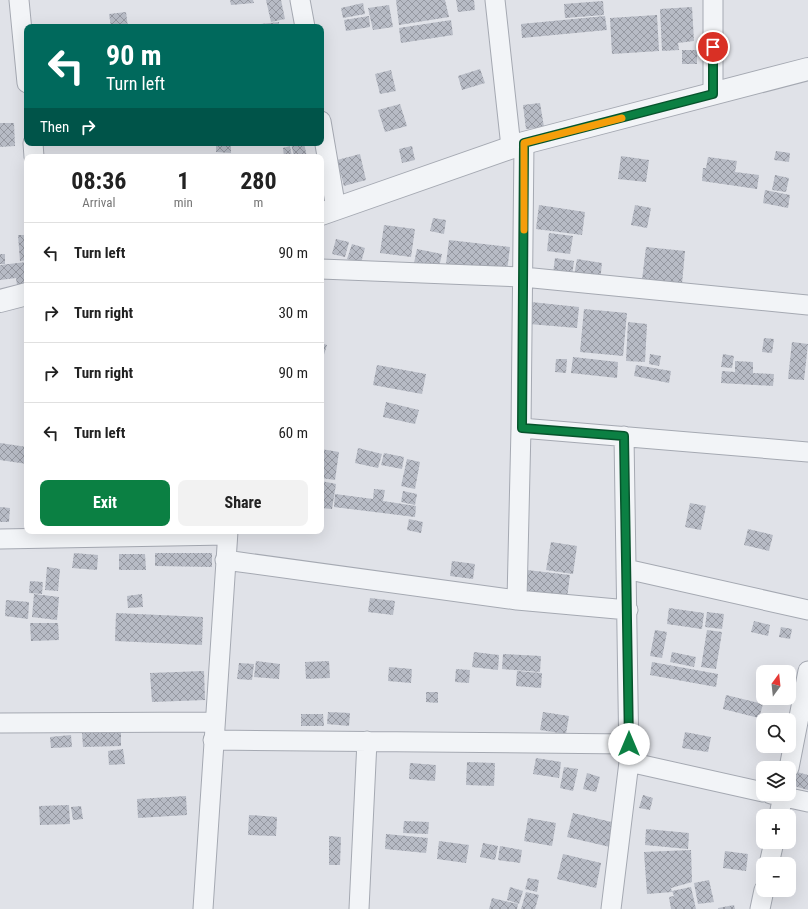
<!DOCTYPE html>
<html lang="en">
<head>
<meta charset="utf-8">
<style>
  body { margin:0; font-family:"Roboto Condensed",sans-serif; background:#f2f2f2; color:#222; height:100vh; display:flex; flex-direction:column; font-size:15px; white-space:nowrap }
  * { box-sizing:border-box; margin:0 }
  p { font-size:13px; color:#767676 }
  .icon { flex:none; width:22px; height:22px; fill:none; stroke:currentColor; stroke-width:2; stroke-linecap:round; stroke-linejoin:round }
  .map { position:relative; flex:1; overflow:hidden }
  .panel { position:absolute; left:24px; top:154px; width:300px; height:380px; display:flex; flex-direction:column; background:#fff; border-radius:8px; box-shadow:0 4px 16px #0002 }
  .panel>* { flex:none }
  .guide { position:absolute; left:24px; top:24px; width:300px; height:122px; border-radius:8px; box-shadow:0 4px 16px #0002; background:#00695c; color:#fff; overflow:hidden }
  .needle { width:26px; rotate:15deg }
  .tools { position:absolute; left:756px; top:665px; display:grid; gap:8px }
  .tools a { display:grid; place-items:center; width:40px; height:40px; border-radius:8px; background:#fff; box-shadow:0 4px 16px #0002; font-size:20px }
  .pin { position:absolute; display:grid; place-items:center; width:34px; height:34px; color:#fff; margin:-17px; border:2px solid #fff; border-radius:50%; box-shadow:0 1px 4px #0007 }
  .me { position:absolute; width:44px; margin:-22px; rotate:0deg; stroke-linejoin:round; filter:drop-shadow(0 0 3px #0008) }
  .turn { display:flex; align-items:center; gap:14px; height:84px; padding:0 16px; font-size:18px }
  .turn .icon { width:52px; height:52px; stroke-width:2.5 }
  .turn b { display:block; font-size:28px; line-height:34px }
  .then { display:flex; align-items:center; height:38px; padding:0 16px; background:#0003; gap:8px; font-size:15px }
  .eta { display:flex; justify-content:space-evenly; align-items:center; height:68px; text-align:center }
  .eta b { font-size:24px; font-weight:700; line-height:28px }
  .button { display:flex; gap:8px; margin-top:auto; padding:8px 16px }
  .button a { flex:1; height:46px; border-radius:8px; background:#0b8043; color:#fff; font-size:16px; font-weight:700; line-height:46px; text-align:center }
  .button a+a { background:#f2f2f2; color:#222 }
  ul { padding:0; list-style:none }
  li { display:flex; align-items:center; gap:12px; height:60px; padding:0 16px; border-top:1px solid #e0e0e0 }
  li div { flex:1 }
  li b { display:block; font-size:15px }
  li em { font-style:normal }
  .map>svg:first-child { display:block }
</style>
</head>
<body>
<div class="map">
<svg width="808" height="909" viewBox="0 0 808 909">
  <defs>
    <pattern id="building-cross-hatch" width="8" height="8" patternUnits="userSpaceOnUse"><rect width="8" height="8" fill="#b7bbc5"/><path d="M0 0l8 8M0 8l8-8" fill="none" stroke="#9598a1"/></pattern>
  </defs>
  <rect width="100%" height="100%" fill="#e0e2e8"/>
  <path fill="url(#building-cross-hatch)" d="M 230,0 L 253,0 L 254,3 L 231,5 Z
    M 266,0 L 281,0 L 285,19 L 271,22 Z
    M 396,0 L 445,0 L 449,17 L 399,25 Z
    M 456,0 L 474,0 L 475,10 L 458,12 Z
    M 603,1 L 604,15 L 565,18 L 564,4 Z
    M 363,3 L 365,14 L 343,18 L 341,8 Z
    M 389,5 L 393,27 L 373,30 L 368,8 Z
    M 692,7 L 694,41 L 678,43 L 679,50 L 662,51 L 660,9 Z
    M 126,12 L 128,27 L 111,27 L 109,14 Z
    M 657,15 L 659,51 L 612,54 L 610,18 Z
    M 369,16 L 370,27 L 346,31 L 344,20 Z
    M 605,16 L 607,30 L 522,38 L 521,24 Z
    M 451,20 L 453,35 L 401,43 L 399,28 Z
    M 279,22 L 279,27 L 243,27 L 243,26 Z
    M 682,50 L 697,50 L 697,64 L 682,64 Z
    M 480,69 L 485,83 L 462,90 L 458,76 Z
    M 391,70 L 396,91 L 380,94 L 375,74 Z
    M 540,103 L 544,127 L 526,129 L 523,105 Z
    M 400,104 L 407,126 L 385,132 L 378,110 Z
    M 0,123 L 14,123 L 15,146 L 0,147 Z
    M 216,143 L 231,143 L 231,153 L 216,152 Z
    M 291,143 L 304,143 L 307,157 L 294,157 Z
    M 290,146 L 292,157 L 284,157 L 283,148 Z
    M 412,146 L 415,160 L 402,163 L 399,149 Z
    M 776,151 L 790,153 L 789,162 L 774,160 Z
    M 360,154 L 366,180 L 344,186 L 337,160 Z
    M 621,156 L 649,160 L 646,182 L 618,179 Z
    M 708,157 L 737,161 L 735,172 L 759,175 L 757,189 L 702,181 L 703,168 L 706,168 Z
    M 775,175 L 789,178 L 786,192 L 772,190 Z
    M 765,190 L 790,195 L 788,208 L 763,203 Z
    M 539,205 L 585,212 L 582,235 L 536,229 Z
    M 635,205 L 651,208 L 647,228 L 631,225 Z
    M 433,218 L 446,220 L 444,234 L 430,231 Z
    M 384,225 L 415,229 L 411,257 L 380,253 Z
    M 549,233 L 573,236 L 570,254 L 547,251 Z
    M 18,235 L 27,235 L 27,260 L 20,261 Z
    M 336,239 L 349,242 L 345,257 L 332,254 Z
    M 449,240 L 510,247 L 507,271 L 446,264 Z
    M 352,244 L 365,248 L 361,263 L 347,259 Z
    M 646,247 L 685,251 L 682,284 L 642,280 Z
    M 417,249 L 442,254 L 439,267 L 414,263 Z
    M 0,254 L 5,254 L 5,264 L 0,264 Z
    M 555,258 L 574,261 L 572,276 L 553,273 Z
    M 577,259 L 602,263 L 600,281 L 574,276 Z
    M 27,262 L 27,284 L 17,285 L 16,278 L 0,280 L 0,265 Z
    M 531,302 L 579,307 L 577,328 L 529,324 Z
    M 584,309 L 627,313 L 623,356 L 580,352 Z
    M 628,322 L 647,324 L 645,362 L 626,361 Z
    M 764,338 L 774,339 L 772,353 L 762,352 Z
    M 792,342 L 808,344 L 804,380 L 788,379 Z
    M 321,343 L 327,345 L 323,358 L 321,358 Z
    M 650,354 L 661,356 L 659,366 L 649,364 Z
    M 723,354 L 734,356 L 732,368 L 721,367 Z
    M 573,357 L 618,362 L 617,378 L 571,373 Z
    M 556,359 L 567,359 L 566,373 L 555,372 Z
    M 735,361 L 753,362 L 753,373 L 774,374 L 773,386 L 721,383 L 722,371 L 735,372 Z
    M 377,365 L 426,374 L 422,394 L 373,385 Z
    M 636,365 L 671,371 L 669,383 L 634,376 Z
    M 386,402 L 419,410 L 415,424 L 383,417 Z
    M 0,443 L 27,447 L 27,464 L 0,460 Z
    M 358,448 L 382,454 L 378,468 L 355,463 Z
    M 321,449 L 339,452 L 335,480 L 321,478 Z
    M 384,453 L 404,457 L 402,469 L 381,465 Z
    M 407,459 L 420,462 L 415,489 L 401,486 Z
    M 321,481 L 336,484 L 332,509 L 321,508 Z
    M 374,489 L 385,490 L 383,501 L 416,506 L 415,517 L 334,507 L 335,494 L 373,499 Z
    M 403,491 L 417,494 L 415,505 L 401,502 Z
    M 690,503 L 706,506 L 701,530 L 685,527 Z
    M 0,507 L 10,508 L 9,522 L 0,522 Z
    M 409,519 L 423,522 L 421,533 L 407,530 Z
    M 748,529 L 773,535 L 769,551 L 744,545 Z
    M 551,542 L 577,546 L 573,574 L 546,570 Z
    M 74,553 L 98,555 L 97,570 L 72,568 Z
    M 155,553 L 212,553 L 212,567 L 155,566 Z
    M 119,554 L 145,554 L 146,570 L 119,570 Z
    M 452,561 L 475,564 L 473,579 L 450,576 Z
    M 47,567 L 60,569 L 58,591 L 45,590 Z
    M 527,570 L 570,575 L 567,598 L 524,593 Z
    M 30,581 L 43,582 L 42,594 L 29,593 Z
    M 34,594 L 59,597 L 57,620 L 32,617 Z
    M 142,594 L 143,607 L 128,608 L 127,596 Z
    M 370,598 L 395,601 L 393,615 L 368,612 Z
    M 6,600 L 29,602 L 28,619 L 5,616 Z
    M 669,608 L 704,613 L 702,629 L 667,624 Z
    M 707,612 L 724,614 L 722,629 L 705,627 Z
    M 116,613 L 203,617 L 202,645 L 115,641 Z
    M 754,621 L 770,625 L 768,636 L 751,632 Z
    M 30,623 L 58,623 L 59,640 L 31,641 Z
    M 781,627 L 792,629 L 790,639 L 779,637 Z
    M 655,630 L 667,632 L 662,658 L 650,656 Z
    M 707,630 L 722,632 L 716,669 L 701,667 Z
    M 474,652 L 499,655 L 498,670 L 472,667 Z
    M 672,652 L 696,657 L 694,667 L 670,662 Z
    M 503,654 L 541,656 L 540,672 L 502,669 Z
    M 256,661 L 280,664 L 279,679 L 254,677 Z
    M 329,661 L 330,678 L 306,679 L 305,662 Z
    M 652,662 L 718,674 L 716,687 L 650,675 Z
    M 239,663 L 254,664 L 252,680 L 237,679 Z
    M 389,667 L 412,669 L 411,683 L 388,681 Z
    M 456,669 L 470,670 L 469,683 L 455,682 Z
    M 204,671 L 205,700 L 152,702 L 150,673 Z
    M 517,671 L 542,673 L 541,688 L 516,686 Z
    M 426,692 L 438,692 L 438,703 L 426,702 Z
    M 726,695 L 763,704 L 759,718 L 723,709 Z
    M 328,712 L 350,713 L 349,726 L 327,724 Z
    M 543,712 L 569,716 L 566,734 L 540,730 Z
    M 301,714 L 323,714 L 324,726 L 301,726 Z
    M 121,732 L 121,746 L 83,747 L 82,733 Z
    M 685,732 L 711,737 L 708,752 L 682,748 Z
    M 71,735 L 72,747 L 51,748 L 50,737 Z
    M 123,749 L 125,764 L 109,765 L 108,751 Z
    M 536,758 L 561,762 L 559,778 L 533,774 Z
    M 467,762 L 495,763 L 494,786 L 466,785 Z
    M 410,763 L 436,765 L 435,781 L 409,779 Z
    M 564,767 L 578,769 L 573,791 L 560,788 Z
    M 797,772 L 808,775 L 808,790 L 794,786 Z
    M 587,773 L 600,777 L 596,792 L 583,789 Z
    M 643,795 L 653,798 L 650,810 L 639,808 Z
    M 186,796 L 187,815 L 138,818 L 137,799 Z
    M 69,805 L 70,824 L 40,825 L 39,806 Z
    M 81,806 L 83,819 L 73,820 L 71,807 Z
    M 573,813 L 616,823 L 610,847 L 567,837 Z
    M 249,815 L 277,817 L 276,836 L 248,835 Z
    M 528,818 L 556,823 L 552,846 L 524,841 Z
    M 404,821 L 429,822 L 428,834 L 403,833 Z
    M 646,829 L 689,833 L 688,849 L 645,845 Z
    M 386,834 L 428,838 L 426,853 L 385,849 Z
    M 329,836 L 341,837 L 340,865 L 329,865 Z
    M 439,841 L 469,845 L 466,863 L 437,859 Z
    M 483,843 L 498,846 L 495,860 L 480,857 Z
    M 500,846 L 522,850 L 520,863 L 498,860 Z
    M 691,850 L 692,882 L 671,888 L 672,892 L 647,894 L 644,852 Z
    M 725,851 L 748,854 L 746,871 L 723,868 Z
    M 563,854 L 601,863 L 596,888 L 557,879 Z
    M 528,878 L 539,880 L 537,892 L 525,889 Z
    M 709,880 L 714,902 L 698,904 L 694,883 Z
    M 510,887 L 523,891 L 519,904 L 507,900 Z
    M 691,887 L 696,909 L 671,909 L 669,897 L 674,896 L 672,891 Z
    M 526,892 L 539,895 L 535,909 L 521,909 Z
    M 492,898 L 518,904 L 517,909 L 489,909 Z
    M 734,905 L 735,909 L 718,909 L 718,908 Z"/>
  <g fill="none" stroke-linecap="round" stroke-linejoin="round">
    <g stroke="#a5a9b2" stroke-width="21">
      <path id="minor" d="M 19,0 L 27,83
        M 300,0 L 305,27
        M 495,0 L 511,147
        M 713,94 L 713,0
        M 321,121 L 336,209
        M 33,143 L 34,157
        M 321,269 L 523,277 L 808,305
        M 521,428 L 808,452
        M 0,539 L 227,535
        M 225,560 L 517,600 L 628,610
        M 626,569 L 808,610
        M 517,600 L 521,428 L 524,143
        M 0,723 L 215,722
        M 213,740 L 629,744
        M 629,762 L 763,792
        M 789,768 L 808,671
        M 771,794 L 808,802
        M 779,816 L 783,794
        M 769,864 L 774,842
        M 203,909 L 228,531
        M 359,909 L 367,741
        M 611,909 L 629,762 L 624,436
        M 760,909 L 764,890"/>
    </g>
    <g stroke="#a5a9b2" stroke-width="24">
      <path id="tertiary" d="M 321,214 L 524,143 L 808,69
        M 0,301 L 27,294"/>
    </g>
    <use href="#minor" stroke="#f2f4f7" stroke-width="19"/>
    <use href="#tertiary" stroke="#f2f4f7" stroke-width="22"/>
  </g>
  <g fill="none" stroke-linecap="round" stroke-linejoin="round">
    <g stroke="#07532c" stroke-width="10">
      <path id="route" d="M 629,744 L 624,436 L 522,428 L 524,143 L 713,94 L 713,47"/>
    </g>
    <use href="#route" stroke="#0b8043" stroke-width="7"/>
    <path stroke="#f59e0b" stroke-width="7" d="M 524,230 L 524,143 L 622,118"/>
  </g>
</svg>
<div class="tools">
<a><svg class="needle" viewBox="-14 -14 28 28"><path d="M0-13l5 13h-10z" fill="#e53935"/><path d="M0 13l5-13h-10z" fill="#767676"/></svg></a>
<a><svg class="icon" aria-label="search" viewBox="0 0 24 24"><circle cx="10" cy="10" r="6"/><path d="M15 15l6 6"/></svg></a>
<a><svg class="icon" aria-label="layers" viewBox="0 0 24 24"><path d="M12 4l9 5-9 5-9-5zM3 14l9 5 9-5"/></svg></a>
<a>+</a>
<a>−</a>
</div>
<div class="pin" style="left:713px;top:47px;background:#d93025"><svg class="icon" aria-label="arrive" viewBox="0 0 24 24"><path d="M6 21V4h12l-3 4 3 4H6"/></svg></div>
<svg class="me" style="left:629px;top:744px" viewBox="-20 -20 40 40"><circle r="19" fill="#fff"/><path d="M0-13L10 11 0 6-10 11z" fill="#0b8043"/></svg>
<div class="guide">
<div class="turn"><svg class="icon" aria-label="left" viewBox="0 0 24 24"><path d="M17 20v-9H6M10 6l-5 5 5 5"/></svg><div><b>90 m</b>Turn left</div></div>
<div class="then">Then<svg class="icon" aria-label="right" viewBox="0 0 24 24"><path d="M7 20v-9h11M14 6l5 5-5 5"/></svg></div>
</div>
<section class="panel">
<div class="eta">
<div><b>08:36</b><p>Arrival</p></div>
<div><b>1</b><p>min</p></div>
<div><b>280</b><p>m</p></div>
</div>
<ul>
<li><svg class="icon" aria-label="left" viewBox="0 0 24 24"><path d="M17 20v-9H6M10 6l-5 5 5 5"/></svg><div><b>Turn left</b></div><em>90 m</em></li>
<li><svg class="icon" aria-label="right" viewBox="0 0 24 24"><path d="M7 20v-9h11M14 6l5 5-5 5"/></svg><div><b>Turn right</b></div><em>30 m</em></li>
<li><svg class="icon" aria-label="right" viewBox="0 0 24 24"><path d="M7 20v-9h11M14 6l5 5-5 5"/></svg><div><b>Turn right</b></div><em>90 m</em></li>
<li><svg class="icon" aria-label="left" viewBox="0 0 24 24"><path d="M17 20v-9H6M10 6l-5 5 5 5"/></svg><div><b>Turn left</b></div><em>60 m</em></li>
</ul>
<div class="button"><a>Exit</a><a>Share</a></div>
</section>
</div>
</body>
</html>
